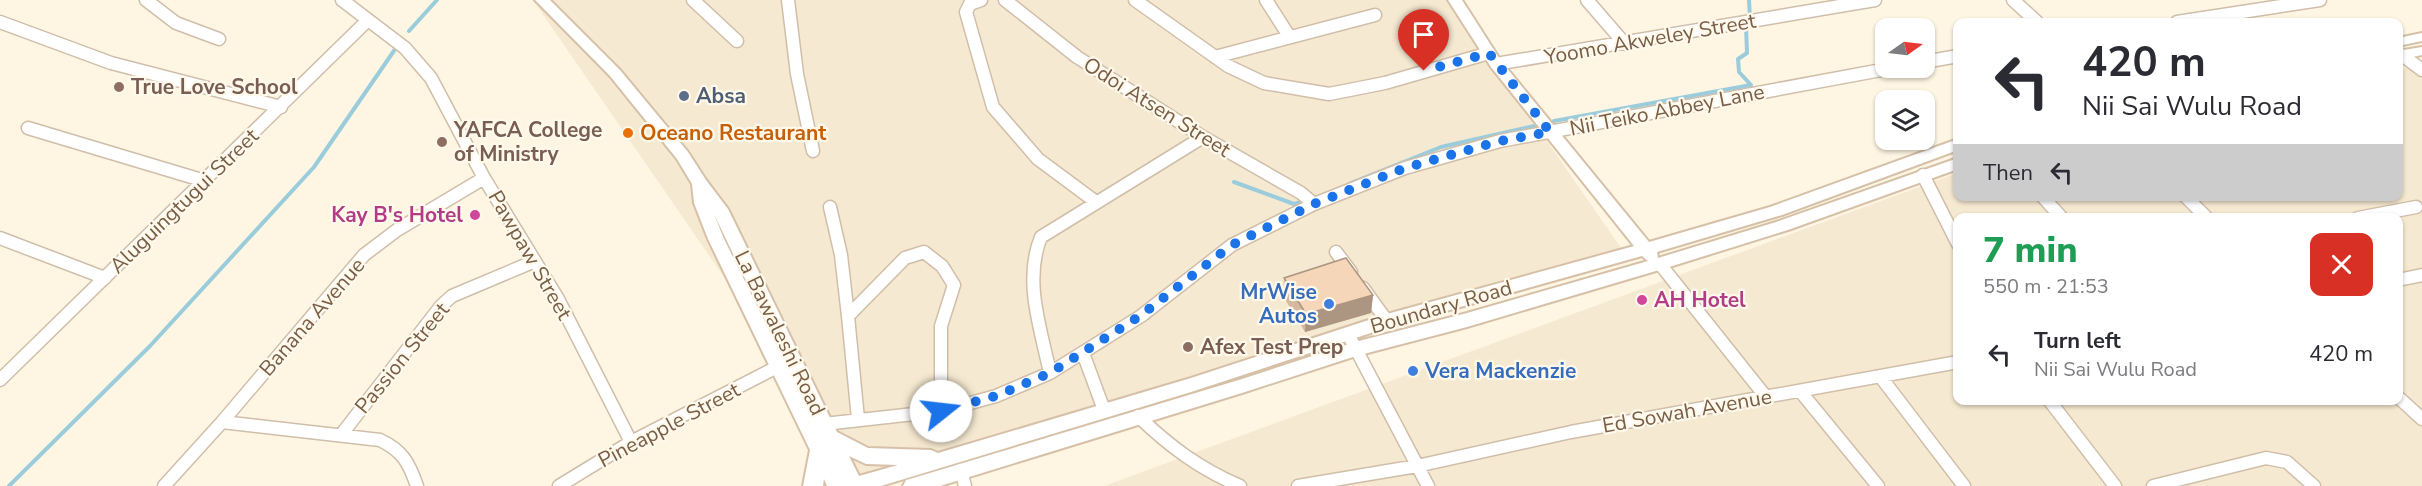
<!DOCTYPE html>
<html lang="en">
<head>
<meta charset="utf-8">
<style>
  body { margin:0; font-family:"Nunito Sans",sans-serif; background:#f7f7f7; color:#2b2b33; height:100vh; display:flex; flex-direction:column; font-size:22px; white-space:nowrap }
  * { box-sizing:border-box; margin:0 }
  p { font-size:20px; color:#7c7c81 }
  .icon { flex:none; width:33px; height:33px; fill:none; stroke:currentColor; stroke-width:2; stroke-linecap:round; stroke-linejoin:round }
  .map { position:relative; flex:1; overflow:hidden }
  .sheet { position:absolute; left:1953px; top:213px; width:450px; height:192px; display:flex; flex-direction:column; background:#fff; border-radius:12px; box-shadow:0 2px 4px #0004 }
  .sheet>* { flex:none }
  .banner { position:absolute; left:1953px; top:18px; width:450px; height:183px; border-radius:12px; box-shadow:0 2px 4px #0004; background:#fff; color:#2b2b33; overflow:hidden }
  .needle { width:39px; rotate:76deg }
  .buttons { position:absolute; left:1875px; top:18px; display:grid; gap:12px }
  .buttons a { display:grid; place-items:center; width:60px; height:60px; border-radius:12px; background:#fff; box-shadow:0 2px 4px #0004; font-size:30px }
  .pin { position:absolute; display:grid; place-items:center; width:51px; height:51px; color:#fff; margin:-62px -26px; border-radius:50% 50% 50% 0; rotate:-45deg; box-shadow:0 0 6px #0007 }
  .pin .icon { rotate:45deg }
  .me { position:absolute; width:66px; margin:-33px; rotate:74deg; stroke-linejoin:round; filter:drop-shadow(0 0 4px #0008) }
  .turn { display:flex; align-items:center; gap:21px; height:126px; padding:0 30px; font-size:27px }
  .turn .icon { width:78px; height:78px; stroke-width:2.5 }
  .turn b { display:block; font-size:42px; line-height:51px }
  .then { display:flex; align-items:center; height:57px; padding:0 30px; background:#0003; gap:12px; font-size:22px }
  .round { display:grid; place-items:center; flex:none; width:63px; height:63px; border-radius:12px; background:#f7f7f7 }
  .overview { display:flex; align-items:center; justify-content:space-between; height:102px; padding:0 30px }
  h1 { font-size:36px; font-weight:800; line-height:45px; color:#1e9e55 }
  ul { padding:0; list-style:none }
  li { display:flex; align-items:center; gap:18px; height:78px; padding:0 30px }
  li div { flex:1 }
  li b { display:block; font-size:22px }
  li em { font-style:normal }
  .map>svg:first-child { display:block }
</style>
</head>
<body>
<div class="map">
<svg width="2422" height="486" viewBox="0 0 2422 486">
  <rect width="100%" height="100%" fill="#fef6e3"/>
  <path fill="#f6e9d1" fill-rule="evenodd" d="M 533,0 L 1449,0 L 1626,255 L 861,476 Z
    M 2422,64 L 2422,486 L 1104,486 L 1957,173 L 1958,196 L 2398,196 L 2399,70 ZM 1958,218 L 2398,218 L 2398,400 L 1958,400 Z"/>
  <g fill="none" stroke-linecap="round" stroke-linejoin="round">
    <path stroke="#9bccdc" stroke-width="4" d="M 1749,0 L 1750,18
      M 409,31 L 437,0
      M 1554,121 L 1751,85 L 1739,72 L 1738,59 L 1747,53 L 1746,26
      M 1234,182 L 1294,204 L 1305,201
      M 1351,183 L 1441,147 L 1539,125
      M 9,486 L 150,346 L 314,167 L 398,45"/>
    <g stroke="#d0bea9" stroke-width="15">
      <path id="street" d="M 146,0 L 176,23 L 219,39
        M 342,0 L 405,48 L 431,78 L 484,178 L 558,299 L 631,442
        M 693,0 L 737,41
        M 788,0 L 797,74 L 813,151
        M 981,0 L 970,4 L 966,12 L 993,107 L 1038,159 L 1096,202
        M 1005,0 L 1077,57 L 1203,137 L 1301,193 L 1314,204
        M 1135,0 L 1228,66 L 1264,83 L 1329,94 L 1385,83 L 1489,53
        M 1266,0 L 1289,36
        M 1587,0 L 1625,44
        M 2013,0 L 2037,22
        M 0,22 L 111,63 L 281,107
        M 2177,22 L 2320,0
        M 2402,55 L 2422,70
        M 1215,57 L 1375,15
        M 1924,62 L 1958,56
        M 1496,64 L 1875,0
        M 28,128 L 205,181
        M 1923,175 L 1958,244
        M 2042,196 L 2062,218
        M 2185,196 L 2207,218
        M 830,207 L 841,255 L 848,316
        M 2358,218 L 2416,207
        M 0,238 L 105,278
        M 1336,252 L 1351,272
        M 1660,264 L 1766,397
        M 2398,280 L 2422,275
        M 1363,288 L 1387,321
        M 1348,334 L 1428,486
        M 1083,353 L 1104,410
        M 1050,373 C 1041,329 1023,281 1041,237 L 1203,137
        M 1880,376 L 1964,486
        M 0,380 L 368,20
        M 1800,391 L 1878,486
        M 2398,397 L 2422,419
        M 2049,400 L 2115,486
        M 1138,416 C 1169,446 1200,469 1240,486
        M 858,419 L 848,316 L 905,258 L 924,252 L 942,266 L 954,285 L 941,326 L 941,411
        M 222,422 L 380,440 C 403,451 409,463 417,486
        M 824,424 L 941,411 L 996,396 L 1050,373 L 1141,316 L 1232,245 L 1314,204 L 1405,168 L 1500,141 L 1892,68
        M 341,435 L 441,306 L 452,296 L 535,261
        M 961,470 L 965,486
        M 164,486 L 222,422 L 364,255 L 397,230 L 484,178
        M 559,486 L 631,442 L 779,366
        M 1298,486 L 1417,466 L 1571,432 L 1958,362
        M 2153,486 L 2266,458 L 2287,462 L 2314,486"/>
    </g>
    <g stroke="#d6c1a8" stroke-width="4">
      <path id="secondary" d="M 535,0 L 550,0 L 620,70 L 688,152 L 706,180 L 728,209 L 837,432 L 868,448 L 931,450 L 938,453 L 1191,378 L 1387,314 L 1634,246 L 1491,67 L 1448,0 L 1462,0 L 1501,61 L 1649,242 L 1770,207 L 1958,139 L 1958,150 L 1782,215 L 1657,252 L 1658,258 L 1776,222 L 1958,158 L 1958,169 L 1788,230 L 1666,268 L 1467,327 L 1356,356 L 1242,393 L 940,486 L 903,486 L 906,480 L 913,478 L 1242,379 L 1355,342 L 1467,313 L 1648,261 L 1642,256 L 1389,327 L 1191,392 L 881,486 L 827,486 L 824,479 L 823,486 L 803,486 L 810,450 L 708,239 L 694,203 L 692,184 L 677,159 L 610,76 ZM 714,214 L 780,352 L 724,239 ZM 849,456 L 866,464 L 898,465 L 859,476 Z
        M 2422,33 L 2422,41 L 2398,46 L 2398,38 Z
        M 2422,47 L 2422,55 L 2398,60 L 2398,51 Z"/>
    </g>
    <use href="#street" stroke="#fff" stroke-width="12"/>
    <use href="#secondary" fill="#fff" fill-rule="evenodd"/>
  </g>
  <path fill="#d4b89f" d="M 2053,196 L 2079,196 L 2058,201 Z
    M 1284,278 L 1373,295 L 1371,313 L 1305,332 L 1283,296 Z"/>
  <path fill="#ac9682" d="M 2061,196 L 2079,196 L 2058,201 Z
    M 1373,295 L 1371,313 L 1305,332 L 1306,314 Z"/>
  <path fill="#f6d6b9" stroke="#ac9682" stroke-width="1.5" d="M 1346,258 L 1373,295 L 1306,314 L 1284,278 Z"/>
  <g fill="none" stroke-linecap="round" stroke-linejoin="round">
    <path stroke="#1a73e8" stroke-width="10" stroke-dasharray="0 18" d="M 941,411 L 996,396 L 1050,373 L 1140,316 L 1232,245 L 1314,204 L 1405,168 L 1500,141 L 1550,132 L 1489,53 L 1424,71"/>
  </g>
  <g fill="#8d6e63" stroke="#fff9eb" stroke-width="2">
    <circle cx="119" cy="87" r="6"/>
    <circle cx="442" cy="142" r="6"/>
    <circle cx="1188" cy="347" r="6"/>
  </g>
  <circle fill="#5c6f8a" stroke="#fff9eb" stroke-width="2" cx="684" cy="96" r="6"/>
  <circle fill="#e8710a" stroke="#fff9eb" stroke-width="2" cx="628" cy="133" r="6"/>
  <g fill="#d1479c" stroke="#fff9eb" stroke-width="2">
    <circle cx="475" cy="215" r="6"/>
    <circle cx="1642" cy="300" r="6"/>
  </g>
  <g fill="#3f7fe0" stroke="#fff9eb" stroke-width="2">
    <circle cx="1329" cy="304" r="6"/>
    <circle cx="1413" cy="371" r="6"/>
  </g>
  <g text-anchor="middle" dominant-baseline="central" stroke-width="4.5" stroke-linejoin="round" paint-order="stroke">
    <g font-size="21" fill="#785d47" stroke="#fff9eb">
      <text transform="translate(1650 39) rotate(-10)">Yoomo Akweley Street</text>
      <text transform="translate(1157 107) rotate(32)">Odoi Atsen Street</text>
      <text transform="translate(1667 110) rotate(-11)">Nii Teiko Abbey Lane</text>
      <text transform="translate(184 201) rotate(-44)">Aluguingtugui Street</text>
      <text transform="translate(530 255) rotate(60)">Pawpaw Street</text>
      <text transform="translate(1441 307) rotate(-16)">Boundary Road</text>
      <text transform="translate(312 317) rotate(-49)">Banana Avenue</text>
      <text transform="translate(780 333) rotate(64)">La Bawaleshi Road</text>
      <text transform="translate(402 358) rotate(-51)">Passion Street</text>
      <text transform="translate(1687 411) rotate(-10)">Ed Sowah Avenue</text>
      <text transform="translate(669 425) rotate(-28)">Pineapple Street</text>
    </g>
    <g font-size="21" font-weight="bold" fill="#785e54" stroke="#fff9eb" text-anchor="start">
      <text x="131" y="87">True Love School</text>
      <text x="454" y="130">YAFCA College<tspan x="454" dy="24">of Ministry</tspan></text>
      <text x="1200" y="347">Afex Test Prep</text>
    </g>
    <g font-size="21" font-weight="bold" fill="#4e5e75" stroke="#fff9eb" text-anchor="start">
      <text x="696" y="96">Absa</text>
    </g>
    <g font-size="21" font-weight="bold" fill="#c56008" stroke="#fff9eb" text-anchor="start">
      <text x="640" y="133">Oceano Restaurant</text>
    </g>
    <g font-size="21" font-weight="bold" fill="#b23c85" stroke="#fff9eb" text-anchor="end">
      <text x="463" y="215">Kay B's Hotel</text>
      <text x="1654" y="300" text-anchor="start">AH Hotel</text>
    </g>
    <g font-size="21" font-weight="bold" fill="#366cbe" stroke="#fff9eb" text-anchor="end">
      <text x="1317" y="292">MrWise<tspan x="1317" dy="24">Autos</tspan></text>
      <text x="1425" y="371" text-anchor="start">Vera Mackenzie</text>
    </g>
  </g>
</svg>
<div class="buttons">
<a><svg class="needle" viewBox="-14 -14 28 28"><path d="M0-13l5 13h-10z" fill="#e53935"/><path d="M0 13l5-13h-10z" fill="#7c7c81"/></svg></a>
<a><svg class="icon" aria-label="layers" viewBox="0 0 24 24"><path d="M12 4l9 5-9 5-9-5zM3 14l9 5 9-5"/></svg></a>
</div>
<div class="pin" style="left:1424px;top:71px;background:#d93025"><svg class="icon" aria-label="arrive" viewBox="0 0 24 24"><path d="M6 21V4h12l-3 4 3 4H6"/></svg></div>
<svg class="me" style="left:941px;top:411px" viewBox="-20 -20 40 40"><circle r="19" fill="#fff"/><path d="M0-13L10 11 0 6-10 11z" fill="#1a73e8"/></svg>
<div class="banner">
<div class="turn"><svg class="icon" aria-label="left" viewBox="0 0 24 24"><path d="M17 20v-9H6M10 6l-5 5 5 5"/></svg><div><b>420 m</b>Nii Sai Wulu Road</div></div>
<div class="then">Then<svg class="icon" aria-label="left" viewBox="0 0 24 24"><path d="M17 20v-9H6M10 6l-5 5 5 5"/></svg></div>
</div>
<section class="sheet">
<div class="overview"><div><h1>7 min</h1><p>550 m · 21:53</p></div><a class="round" style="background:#d93025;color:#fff"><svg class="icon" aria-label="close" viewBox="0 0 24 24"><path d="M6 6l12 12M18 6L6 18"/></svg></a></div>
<ul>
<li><svg class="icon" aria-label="left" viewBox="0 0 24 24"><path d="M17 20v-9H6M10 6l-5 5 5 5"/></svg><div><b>Turn left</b><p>Nii Sai Wulu Road</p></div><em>420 m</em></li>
</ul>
</section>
</div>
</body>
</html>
